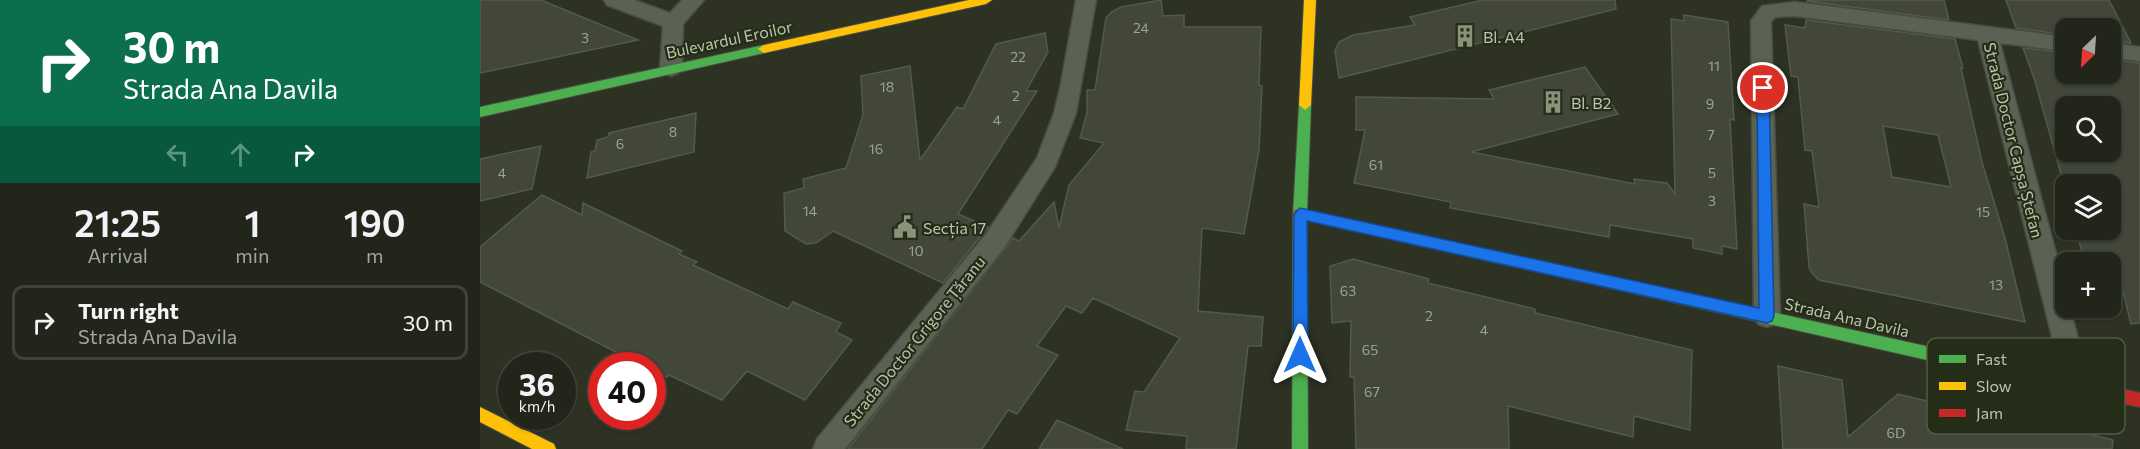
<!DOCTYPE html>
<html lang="en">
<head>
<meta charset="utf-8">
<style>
  body { margin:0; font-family:Commissioner,sans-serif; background:#2a2e23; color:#f1f3f6; height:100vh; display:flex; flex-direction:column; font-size:22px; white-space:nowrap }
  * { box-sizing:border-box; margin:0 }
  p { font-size:20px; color:#a2a5a2 }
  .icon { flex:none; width:33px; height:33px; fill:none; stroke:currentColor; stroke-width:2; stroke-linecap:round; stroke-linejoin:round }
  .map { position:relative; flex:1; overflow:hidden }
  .side { display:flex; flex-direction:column; background:#22261a; width:480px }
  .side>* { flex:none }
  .top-card { background:#0b6e4f; color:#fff; overflow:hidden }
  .needle { width:39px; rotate:205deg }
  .tools { position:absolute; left:1575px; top:18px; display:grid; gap:12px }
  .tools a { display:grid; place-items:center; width:66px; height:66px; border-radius:12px; background:#22261a; box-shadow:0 2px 4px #0004,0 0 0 2px #3f4339; font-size:30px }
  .speed { position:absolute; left:18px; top:352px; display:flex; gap:12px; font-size:30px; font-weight:700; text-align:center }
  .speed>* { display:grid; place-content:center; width:78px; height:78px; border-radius:50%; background:#22261a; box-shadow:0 2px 4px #0004,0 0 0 2px #3f4339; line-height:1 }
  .speed small { font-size:15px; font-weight:400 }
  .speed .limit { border:9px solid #d22; background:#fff; color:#111 }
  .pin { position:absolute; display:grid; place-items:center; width:51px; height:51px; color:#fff; margin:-26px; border:3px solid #fff; border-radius:50%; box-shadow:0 2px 6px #0007 }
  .me { position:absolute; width:66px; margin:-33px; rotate:0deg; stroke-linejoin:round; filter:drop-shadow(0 0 4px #0008) }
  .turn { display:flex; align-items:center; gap:21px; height:126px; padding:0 24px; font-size:27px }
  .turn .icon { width:78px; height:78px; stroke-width:2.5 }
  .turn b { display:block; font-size:42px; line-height:51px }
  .lanes { display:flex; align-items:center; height:57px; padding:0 24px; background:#0003; justify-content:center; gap:30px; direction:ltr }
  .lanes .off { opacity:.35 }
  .eta { display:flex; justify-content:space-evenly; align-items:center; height:102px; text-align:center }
  .eta b { font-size:36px; font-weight:600; line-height:42px }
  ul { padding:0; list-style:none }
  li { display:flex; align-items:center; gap:18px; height:75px; margin:0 12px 9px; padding:0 12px; border:3px solid #3f4339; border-radius:12px }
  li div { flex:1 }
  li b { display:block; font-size:22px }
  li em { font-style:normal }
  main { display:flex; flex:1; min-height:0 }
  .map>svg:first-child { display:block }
</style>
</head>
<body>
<main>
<section class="side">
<div class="top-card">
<div class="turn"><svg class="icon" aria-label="right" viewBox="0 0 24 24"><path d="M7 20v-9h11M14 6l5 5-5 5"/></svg><div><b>30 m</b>Strada Ana Davila</div></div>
<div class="lanes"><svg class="icon off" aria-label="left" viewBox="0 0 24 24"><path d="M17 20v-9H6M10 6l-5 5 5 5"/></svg><svg class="icon off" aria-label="ahead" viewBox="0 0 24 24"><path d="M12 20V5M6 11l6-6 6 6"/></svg><svg class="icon" aria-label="right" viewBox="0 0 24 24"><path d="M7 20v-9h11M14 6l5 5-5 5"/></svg></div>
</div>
<div class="eta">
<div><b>21:25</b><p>Arrival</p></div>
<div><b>1</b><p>min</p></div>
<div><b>190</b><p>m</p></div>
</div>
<ul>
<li><svg class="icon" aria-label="right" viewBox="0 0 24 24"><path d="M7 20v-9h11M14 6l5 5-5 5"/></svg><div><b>Turn right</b><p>Strada Ana Davila</p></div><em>30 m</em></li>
</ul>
</section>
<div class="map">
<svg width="1660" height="449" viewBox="0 0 1660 449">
  <rect width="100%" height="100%" fill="#2d3223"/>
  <path fill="#42473a" stroke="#545a4a" stroke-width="1.5" fill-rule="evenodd" d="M 0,0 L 61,0 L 158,40 L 0,73 Z
    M 681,0 L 683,16 L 704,15 L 704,27 L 781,27 L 779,85 L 782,86 L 779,150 L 764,234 L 722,228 L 718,311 L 783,317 L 781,346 L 768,346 L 756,449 L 706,449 L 707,436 L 646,430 L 655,391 L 664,392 L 700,338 L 613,298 L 602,313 L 586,306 L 557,346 L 578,355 L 537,414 L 528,410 L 502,449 L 368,449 L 533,238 L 539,241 L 574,202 L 579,228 L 589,185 L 624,143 L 600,138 L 607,113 L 607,90 L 615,90 L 626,18 L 631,12 L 641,7 Z
    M 1003,0 L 1135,0 L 1136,9 L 859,78 L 855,51 L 859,42 L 873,35 L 935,25 L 930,17 Z
    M 1327,0 L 1464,0 L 1469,20 L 1327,1 Z
    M 1526,0 L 1629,0 L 1651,43 L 1630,41 L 1630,28 L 1586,28 L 1586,35 L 1536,28 Z
    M 1204,15 L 1248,22 L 1254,120 L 1250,119 L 1257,249 L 1242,246 L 1242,254 L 1213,248 L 1213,239 L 1130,225 L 1129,237 L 970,208 L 971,202 L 874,183 L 885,130 L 876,130 L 876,97 L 1014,99 L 1009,90 L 1105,67 L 1138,114 L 991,152 L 1155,184 L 1154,179 L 1187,183 L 1195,194 L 1191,19 L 1204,21 Z
    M 1326,20 L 1475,39 L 1483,68 L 1481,68 L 1502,162 L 1525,238 L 1545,322 L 1339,280 L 1332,273 L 1329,267 L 1324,204 L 1339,207 L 1332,151 L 1325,150 L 1318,77 L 1311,76 L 1305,25 L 1325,28 ZM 1403,126 L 1458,135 L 1471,187 L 1412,177 Z
    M 565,33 L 568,52 L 546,91 L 557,91 L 478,214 L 508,227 L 463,283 L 353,231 L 336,243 L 326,244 L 305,231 L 304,193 L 324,188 L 323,179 L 366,168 L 383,115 L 381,76 L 430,66 L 440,160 L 477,107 L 483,109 L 516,44 Z
    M 1543,48 L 1586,53 L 1586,74 L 1630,74 L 1630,59 L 1660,63 L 1660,323 L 1651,324 L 1635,259 L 1602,252 L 1596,230 L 1630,230 L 1630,184 L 1586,184 L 1586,192 L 1555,81 ZM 1586,106 L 1630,106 L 1630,152 L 1586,152 Z
    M 216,113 L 214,152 L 107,178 L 111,152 L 115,151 L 117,140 L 128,137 L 129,133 Z
    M 61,146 L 52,189 L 0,201 L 0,159 Z
    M 62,195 L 102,215 L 103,203 L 202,251 L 199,254 L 217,262 L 213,265 L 308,309 L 313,302 L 361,323 L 356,332 L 372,340 L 325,400 L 267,371 L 242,400 L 189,375 L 187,377 L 172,370 L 172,366 L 165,366 L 130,349 L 0,282 L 0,247 Z
    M 873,259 L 949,279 L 948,283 L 1055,309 L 1055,313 L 1212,350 L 1210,430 L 1154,416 L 1153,437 L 1028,406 L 1029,449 L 876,449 L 874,377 L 870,377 L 871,321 L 852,323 L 850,266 Z
    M 1298,366 L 1362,380 L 1368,437 L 1418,394 L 1506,415 L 1514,410 L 1633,440 L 1632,449 L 1303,449 Z
    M 577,420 L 643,449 L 559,449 Z"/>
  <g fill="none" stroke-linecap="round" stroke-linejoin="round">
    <g stroke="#494d42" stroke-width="3">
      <path id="street" d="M 124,0 L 154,0 L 190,13 L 202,0 L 224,0 L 203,24 L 202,68 L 198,73 L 191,76 L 184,73 L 180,68 L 183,26 L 127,5 Z
        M 596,0 L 616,0 L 596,113 L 575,167 L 524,248 L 365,449 L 333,449 L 337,439 L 506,234 L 557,158 L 574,113 L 581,84 Z
        M 1315,2 L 1586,37 L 1586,51 L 1520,43 L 1586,291 L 1586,308 L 1590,308 L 1610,385 L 1607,394 L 1597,397 L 1587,394 L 1584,385 L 1498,40 L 1315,16 L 1295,17 L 1291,22 L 1300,316 L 1296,324 L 1287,327 L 1278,324 L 1274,316 L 1271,21 L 1282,6 Z
        M 1630,43 L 1660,47 L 1660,61 L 1630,57 Z"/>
    </g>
    <g stroke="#494d42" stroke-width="2">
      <path id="fast" d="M 284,45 L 288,46 L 290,49 L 288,52 L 0,117 L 0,107 Z
        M 825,100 L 831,105 L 827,214 L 828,449 L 812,449 L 813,214 L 819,105 Z
        M 1201,292 L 1491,356 L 1496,358 L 1498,363 L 1496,368 L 1491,370 L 1201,304 L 1196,302 L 1194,298 L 1196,294 Z"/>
    </g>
    <g stroke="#494d42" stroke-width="2">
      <path id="slow" d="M 489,0 L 512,0 L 506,4 L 284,53 L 278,49 L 284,45 Z
        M 824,0 L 836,0 L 831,105 L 825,110 L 819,105 Z
        M 0,407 L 74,444 L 76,449 L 52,449 L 0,422 Z"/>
    </g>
    <g stroke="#494d42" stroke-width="2">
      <path id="jam" d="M 820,209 L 1201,292 L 1206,294 L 1208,298 L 1206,302 L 1201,304 L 820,219 L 815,218 L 813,214 L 815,210 Z
        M 1491,356 L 1660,393 L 1660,407 L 1491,370 L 1486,368 L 1484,363 L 1486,358 Z"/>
    </g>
    <use href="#street" fill="#5b6153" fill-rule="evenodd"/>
    <use href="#fast" fill="#4caf50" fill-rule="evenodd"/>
    <use href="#slow" fill="#ffc107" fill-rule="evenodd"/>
    <use href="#jam" fill="#c62828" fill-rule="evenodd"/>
  </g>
  <path fill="#1a73e8" stroke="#114b97" stroke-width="1.5" d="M 1283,83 L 1289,88 L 1294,316 L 1292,321 L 1287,323 L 827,221 L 828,355 L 826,360 L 820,362 L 815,360 L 813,355 L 814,214 L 820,208 L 1279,308 L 1277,88 Z"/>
  <defs>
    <g id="building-bare" transform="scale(1.8)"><path d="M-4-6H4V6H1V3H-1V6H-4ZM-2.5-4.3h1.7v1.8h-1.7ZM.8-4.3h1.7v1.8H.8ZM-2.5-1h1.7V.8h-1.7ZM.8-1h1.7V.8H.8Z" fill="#89927b" stroke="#242d17" stroke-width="2.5" paint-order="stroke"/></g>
    <g id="civic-bare" transform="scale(1.8)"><path d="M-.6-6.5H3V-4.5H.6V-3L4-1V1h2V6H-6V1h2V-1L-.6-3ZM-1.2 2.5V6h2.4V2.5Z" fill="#89927b" stroke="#242d17" stroke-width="2.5" paint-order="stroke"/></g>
  </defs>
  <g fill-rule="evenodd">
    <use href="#building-bare" x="985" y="36"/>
    <use href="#building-bare" x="1073" y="102"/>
    <use href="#civic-bare" x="425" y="227"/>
  </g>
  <g text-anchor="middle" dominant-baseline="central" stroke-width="4.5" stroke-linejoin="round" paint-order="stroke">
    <g font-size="14" fill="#9ca68f">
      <text x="661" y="27">24</text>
      <text x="105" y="37">3</text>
      <text x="538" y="56">22</text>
      <text x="1234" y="65">11</text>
      <text x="407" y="86">18</text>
      <text x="536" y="95">2</text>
      <text x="1230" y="103">9</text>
      <text x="517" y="119">4</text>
      <text x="193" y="131">8</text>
      <text x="1231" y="134">7</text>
      <text x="140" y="143">6</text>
      <text x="396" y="148">16</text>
      <text x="896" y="164">61</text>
      <text x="22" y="172">4</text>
      <text x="1232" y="172">5</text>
      <text x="1232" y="200">3</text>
      <text x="330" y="210">14</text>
      <text x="1503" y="211">15</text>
      <text x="436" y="250">10</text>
      <text x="1516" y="284">13</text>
      <text x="868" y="290">63</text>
      <text x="949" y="315">2</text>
      <text x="1004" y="329">4</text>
      <text x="890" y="349">65</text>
      <text x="892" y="391">67</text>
      <text x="1416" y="432">6D</text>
    </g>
    <g font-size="16" fill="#bac6ab" stroke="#242d17" text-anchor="start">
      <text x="1003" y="36">Bl. A4</text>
      <text x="1091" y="102">Bl. B2</text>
      <text x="443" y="227">Secția 17</text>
    </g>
    <g font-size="16" fill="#bac6ab" stroke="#242d17">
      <text transform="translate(249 39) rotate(-12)">Bulevardul Eroilor</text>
      <text transform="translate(1534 140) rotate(76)">Strada Doctor Capșa Ștefan</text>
      <text transform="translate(1367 317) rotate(13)">Strada Ana Davila</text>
      <text transform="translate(434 341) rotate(-51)">Strada Doctor Grigore Țăranu</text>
    </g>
  </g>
  <rect x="1447" y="338" width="198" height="96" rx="9" fill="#242d17" stroke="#515b43" stroke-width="1.5"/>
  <rect x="1459" y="355" width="27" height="8" fill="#4caf50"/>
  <rect x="1459" y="382" width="27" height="8" fill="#ffc107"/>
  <rect x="1459" y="409" width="27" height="8" fill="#c62828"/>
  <g font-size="16" fill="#bac6ab">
    <text x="1496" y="365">Fast</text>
    <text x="1496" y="392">Slow</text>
    <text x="1496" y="419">Jam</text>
  </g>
</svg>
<div class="tools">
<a><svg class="needle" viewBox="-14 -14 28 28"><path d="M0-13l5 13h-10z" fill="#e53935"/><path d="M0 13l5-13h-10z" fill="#a2a5a2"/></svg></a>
<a><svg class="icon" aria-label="search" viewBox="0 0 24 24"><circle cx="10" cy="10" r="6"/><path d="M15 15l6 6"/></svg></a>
<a><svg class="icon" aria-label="layers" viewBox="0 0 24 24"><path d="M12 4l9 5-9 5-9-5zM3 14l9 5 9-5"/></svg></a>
<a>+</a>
</div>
<div class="speed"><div>36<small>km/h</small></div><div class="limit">40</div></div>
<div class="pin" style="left:1283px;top:88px;background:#d93025"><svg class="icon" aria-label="arrive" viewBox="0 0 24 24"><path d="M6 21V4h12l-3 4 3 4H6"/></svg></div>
<svg class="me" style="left:820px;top:355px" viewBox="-20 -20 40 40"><path d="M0-17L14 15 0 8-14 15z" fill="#1a73e8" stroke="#fff" stroke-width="4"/></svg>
</div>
</main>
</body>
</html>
